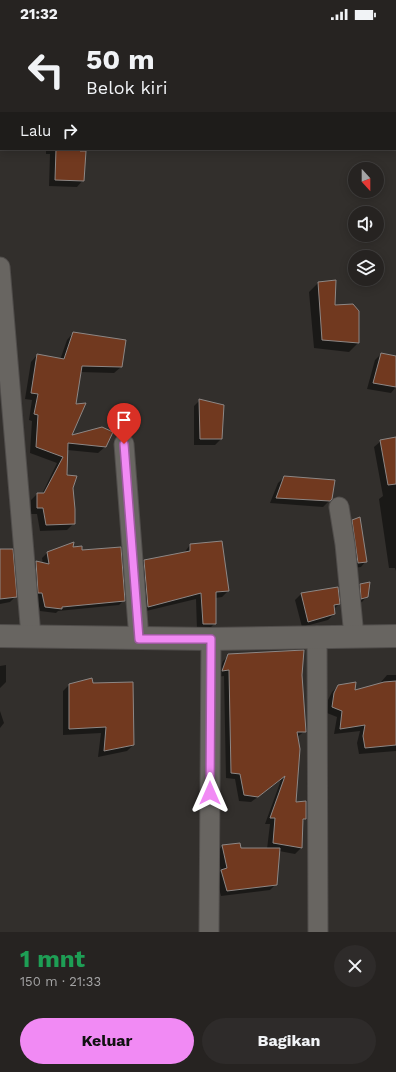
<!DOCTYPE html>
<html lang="id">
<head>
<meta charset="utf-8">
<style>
  body { margin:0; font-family:"Work Sans",sans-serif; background:#2e2b2a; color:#f1f3f6; height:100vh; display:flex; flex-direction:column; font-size:15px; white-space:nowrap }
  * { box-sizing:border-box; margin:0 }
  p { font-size:13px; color:#a4a4a5 }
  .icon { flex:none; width:22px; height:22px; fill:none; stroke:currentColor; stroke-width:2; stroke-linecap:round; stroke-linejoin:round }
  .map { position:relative; height:904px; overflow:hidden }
  .side { display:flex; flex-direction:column; background:#262321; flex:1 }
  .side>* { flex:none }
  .top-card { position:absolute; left:0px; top:0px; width:396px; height:122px; box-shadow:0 2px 10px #0003,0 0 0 1px #42403f; background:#262321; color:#f1f3f6; overflow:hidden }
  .needle { width:26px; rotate:159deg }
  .buttons { position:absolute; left:348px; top:134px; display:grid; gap:8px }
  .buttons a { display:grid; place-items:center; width:36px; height:36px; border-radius:50%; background:#262321; box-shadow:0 2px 10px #0003,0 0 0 1px #42403f; font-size:20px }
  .pin { position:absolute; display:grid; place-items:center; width:34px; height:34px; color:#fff; margin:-41px -17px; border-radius:50% 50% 50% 0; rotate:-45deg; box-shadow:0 0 4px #0007 }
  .pin .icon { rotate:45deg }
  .me { position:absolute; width:44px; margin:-22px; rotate:0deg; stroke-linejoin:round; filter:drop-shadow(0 0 3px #0008) }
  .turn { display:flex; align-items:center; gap:14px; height:84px; padding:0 20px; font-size:18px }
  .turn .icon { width:52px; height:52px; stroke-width:2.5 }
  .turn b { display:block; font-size:28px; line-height:34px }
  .then { display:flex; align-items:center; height:38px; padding:0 20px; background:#0003; gap:8px; font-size:15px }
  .round { display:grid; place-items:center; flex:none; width:42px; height:42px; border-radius:21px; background:#2e2b2a }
  .overview { display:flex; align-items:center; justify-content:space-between; height:68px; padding:0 20px }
  h1 { font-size:24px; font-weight:700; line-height:30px; color:#1e9e55 }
  .cta { display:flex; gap:8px; margin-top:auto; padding:8px 20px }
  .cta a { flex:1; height:46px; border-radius:24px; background:#f18af4; color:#111; font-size:16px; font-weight:700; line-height:46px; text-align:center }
  .cta a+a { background:#2e2b2a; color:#f1f3f6 }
  .status { display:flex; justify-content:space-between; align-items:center; height:28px; padding:0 20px; background:#262321; direction:ltr }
  .status svg { height:11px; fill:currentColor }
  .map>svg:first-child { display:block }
</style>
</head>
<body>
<div class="status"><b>21:32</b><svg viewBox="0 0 49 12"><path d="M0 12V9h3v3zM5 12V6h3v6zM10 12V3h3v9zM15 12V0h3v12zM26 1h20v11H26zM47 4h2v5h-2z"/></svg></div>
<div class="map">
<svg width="396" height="904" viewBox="0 0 396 904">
  <rect width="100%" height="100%" fill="#322f2c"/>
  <path fill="#0007" d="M 46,121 L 79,121 L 83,152 L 77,159 L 49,158 L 50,126 L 46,126 Z
    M 335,253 L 334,278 L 358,315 L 349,324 L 314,320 L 309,264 L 318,255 Z
    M 73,305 L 121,339 L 114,345 L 80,344 L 70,409 L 105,419 L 98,425 L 67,422 L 66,448 L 72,460 L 74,495 L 67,502 L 40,503 L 37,486 L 31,486 L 31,472 L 37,466 L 42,466 L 57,435 L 30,425 L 32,393 L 29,392 L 32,372 L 25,371 L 31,334 L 37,327 L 60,332 L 67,312 Z
    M 381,326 L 396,329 L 396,359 L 391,365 L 367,361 L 375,332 Z
    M 200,372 L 223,378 L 221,411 L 215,417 L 194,417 L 194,378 Z
    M 396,410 L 396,543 L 395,540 L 389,540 L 379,471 L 383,468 L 374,419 L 381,413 Z
    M 285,449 L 329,473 L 323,479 L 270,475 L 278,455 Z
    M 353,493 L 366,533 L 361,539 L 353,540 L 347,498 Z
    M 190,517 L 228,563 L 222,569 L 215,570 L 215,595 L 209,601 L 197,602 L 196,571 L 142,584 L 138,539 L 144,533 L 184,525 Z
    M 72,520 L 81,523 L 124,572 L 119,577 L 58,583 L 56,585 L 40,583 L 37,569 L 34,570 L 31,539 L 36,534 L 43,536 L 42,530 L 47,525 Z
    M 0,522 L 16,568 L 10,574 L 0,576 Z
    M 360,557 L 367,568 L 362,574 L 356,576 L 355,563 Z
    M 337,560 L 339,576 L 334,581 L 334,586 L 328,592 L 302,599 L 295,572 L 301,566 Z
    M 229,627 L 301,647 L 305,703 L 297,709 L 295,775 L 305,791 L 302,794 L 301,820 L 295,826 L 279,823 L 276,856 L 270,862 L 221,868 L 216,848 L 221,843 L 217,823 L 223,818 L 240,821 L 267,821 L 270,796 L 265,796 L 281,752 L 251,774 L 239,773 L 235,751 L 226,750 L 224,648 L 217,649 L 223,633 Z
    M 6,637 L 6,654 L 0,660 L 0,638 Z
    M 387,647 L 396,647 L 396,723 L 359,726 L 357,715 L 360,703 L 334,706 L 337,689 L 327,685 L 328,672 L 332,664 L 338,658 L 355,655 L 354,664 L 381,656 L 381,654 Z
    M 92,656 L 133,717 L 127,723 L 98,729 L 101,705 L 63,707 L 63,663 L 69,657 Z
    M 0,683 L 4,695 L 0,700 Z"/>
  <path fill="#71391f" stroke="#8d8785" d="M 56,121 L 80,121 L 80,123 L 86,123 L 84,153 L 55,152 Z
    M 336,252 L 335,277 L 353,276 L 359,283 L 359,315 L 322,312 L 318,254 Z
    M 73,304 L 126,312 L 122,339 L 82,338 L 76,376 L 86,375 L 72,407 L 102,399 L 113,404 L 106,419 L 68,415 L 67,447 L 77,448 L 73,460 L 75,481 L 75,496 L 46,497 L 43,480 L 37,480 L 37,465 L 44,465 L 63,429 L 36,419 L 38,387 L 34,386 L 38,366 L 31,365 L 37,326 L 64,331 Z
    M 381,325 L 396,328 L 396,359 L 373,355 Z
    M 199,371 L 224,377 L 222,411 L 200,411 Z
    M 396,409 L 396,456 L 388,457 L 380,412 Z
    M 284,448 L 335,452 L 332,471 L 330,473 L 276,470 Z
    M 360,489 L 367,534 L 358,535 L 352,492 Z
    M 222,513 L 229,563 L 216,564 L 216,596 L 203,596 L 201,565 L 148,579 L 144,532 L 190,523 L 190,516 Z
    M 74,514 L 73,519 L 82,518 L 82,522 L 121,519 L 125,573 L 62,579 L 62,581 L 45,579 L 42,565 L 38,565 L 36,533 L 49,536 L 47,524 Z
    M 0,521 L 13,521 L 17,569 L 0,571 Z
    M 370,554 L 368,569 L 361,571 L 360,556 Z
    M 338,559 L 340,576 L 334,577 L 335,586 L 308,594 L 301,565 Z
    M 304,622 L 302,647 L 306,704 L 297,704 L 300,721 L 296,774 L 306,773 L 306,791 L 303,791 L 302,820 L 273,815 L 275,790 L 270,790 L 285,748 L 258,769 L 244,767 L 240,746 L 231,745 L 229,642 L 222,643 L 228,626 Z
    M 92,650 L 93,655 L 133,654 L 134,717 L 104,723 L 106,699 L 69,701 L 69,656 Z
    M 396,653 L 396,717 L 365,720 L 363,708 L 365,697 L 340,701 L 342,683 L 332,679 L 334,665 L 338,657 L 356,654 L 355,662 L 384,654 Z
    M 240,815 L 241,820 L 280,820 L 277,857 L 227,863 L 221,842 L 227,840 L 222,817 Z"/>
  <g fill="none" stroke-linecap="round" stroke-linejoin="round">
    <g stroke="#504d4b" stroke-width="21">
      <path id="minor" d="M 228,0 L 228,1
        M 333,0 L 333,1
        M 0,60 L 1,60
        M 0,239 L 31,608
        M 124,416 L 139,611
        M 339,479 L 345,516 L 354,608
        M 317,608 L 318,904
        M 209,904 L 211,611"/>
    </g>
    <g stroke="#504d4b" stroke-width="24">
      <path id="tertiary" d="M 0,608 L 211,611 L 396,608"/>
    </g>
    <use href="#minor" stroke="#686561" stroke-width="19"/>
    <use href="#tertiary" stroke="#686561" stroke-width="22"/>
  </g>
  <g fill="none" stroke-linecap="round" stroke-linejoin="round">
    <g stroke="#9d5a9f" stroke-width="10">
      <path id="route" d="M 124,416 L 139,611 L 211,611 L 210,765"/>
    </g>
    <use href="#route" stroke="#f18af4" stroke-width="7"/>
  </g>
</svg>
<div class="buttons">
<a><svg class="needle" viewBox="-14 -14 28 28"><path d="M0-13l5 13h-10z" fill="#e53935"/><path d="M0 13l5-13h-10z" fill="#a4a4a5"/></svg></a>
<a><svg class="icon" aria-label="sound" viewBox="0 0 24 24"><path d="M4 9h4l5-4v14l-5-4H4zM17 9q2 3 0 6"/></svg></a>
<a><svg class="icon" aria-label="layers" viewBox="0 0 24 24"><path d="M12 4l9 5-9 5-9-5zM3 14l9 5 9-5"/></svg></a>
</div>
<div class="pin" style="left:124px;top:416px;background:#d93025"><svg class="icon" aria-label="arrive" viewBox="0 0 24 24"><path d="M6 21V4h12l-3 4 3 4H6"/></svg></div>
<svg class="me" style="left:210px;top:765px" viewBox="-20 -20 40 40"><path d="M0-17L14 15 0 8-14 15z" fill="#f18af4" stroke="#fff" stroke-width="4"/></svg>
<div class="top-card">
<div class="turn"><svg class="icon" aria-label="left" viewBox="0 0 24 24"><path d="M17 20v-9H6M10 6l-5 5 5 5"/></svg><div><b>50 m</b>Belok kiri</div></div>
<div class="then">Lalu<svg class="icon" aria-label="right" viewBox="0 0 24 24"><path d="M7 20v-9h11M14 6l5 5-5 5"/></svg></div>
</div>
</div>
<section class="side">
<div class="overview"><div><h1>1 mnt</h1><p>150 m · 21:33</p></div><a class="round"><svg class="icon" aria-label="close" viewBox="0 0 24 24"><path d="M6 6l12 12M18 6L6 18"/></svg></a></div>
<div class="cta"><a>Keluar</a><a>Bagikan</a></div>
</section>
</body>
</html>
